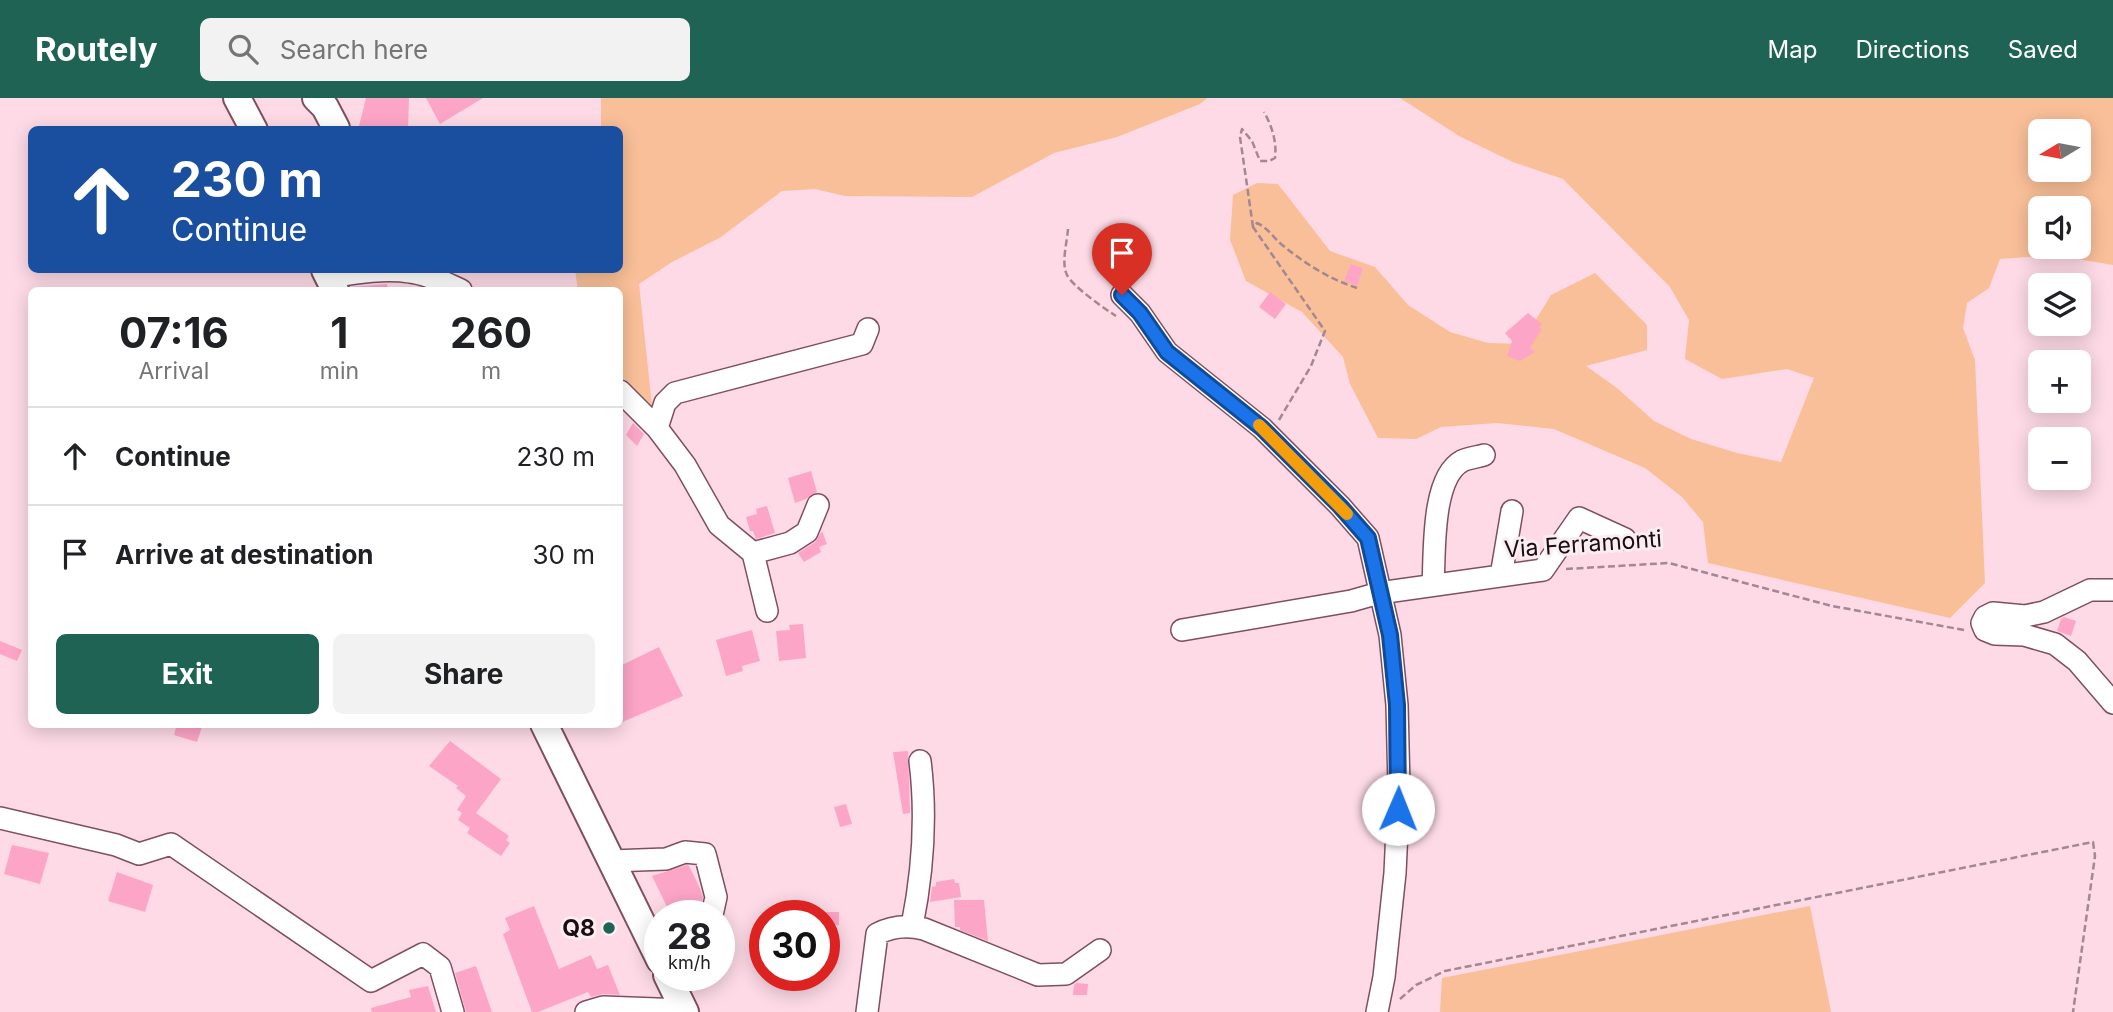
<!DOCTYPE html>
<html lang="en">
<head>
<meta charset="utf-8">
<style>
  body { margin:0; font-family:Inter,sans-serif; background:#f2f2f2; color:#202124; height:100vh; display:flex; flex-direction:column; font-size:26px; white-space:nowrap }
  * { box-sizing:border-box; margin:0 }
  p { font-size:23px; color:#757577 }
  .icon { flex:none; width:38px; height:38px; fill:none; stroke:currentColor; stroke-width:2; stroke-linecap:round; stroke-linejoin:round }
  .map { position:relative; flex:1; overflow:hidden }
  .side { position:absolute; left:28px; top:189px; width:595px; height:441px; display:flex; flex-direction:column; background:#fff; border-radius:10px; box-shadow:0 4px 18px #0003 }
  .side>* { flex:none }
  .hud { position:absolute; left:28px; top:28px; width:595px; height:147px; border-radius:10px; box-shadow:0 4px 18px #0003; background:#1a4fa0; color:#fff; overflow:hidden }
  .needle { width:46px; rotate:260deg }
  .tools { position:absolute; left:2028px; top:21px; display:grid; gap:14px }
  .tools a { display:grid; place-items:center; width:63px; height:63px; border-radius:10px; background:#fff; box-shadow:0 4px 18px #0003; font-size:35px }
  .speed { position:absolute; left:644px; top:802px; display:flex; gap:14px; font-size:35px; font-weight:700; text-align:center }
  .speed>* { display:grid; place-content:center; width:91px; height:91px; border-radius:50%; background:#fff; box-shadow:0 4px 18px #0003; line-height:1 }
  .speed small { font-size:18px; font-weight:400 }
  .speed .limit { border:10px solid #d22; background:#fff; color:#111 }
  .pin { position:absolute; display:grid; place-items:center; width:60px; height:60px; color:#fff; margin:-72px -30px; border-radius:50% 50% 50% 0; rotate:-45deg; box-shadow:0 0 7px #0007 }
  .pin .icon { rotate:45deg }
  .me { position:absolute; width:77px; margin:-38px; rotate:1deg; stroke-linejoin:round; filter:drop-shadow(0 0 5px #0008) }
  .turn { display:flex; align-items:center; gap:24px; height:147px; padding:0 28px; font-size:32px }
  .turn .icon { width:91px; height:91px; stroke-width:2.5 }
  .turn b { display:block; font-size:49px; line-height:60px }
  .eta { display:flex; justify-content:space-evenly; align-items:center; height:119px; text-align:center }
  .eta b { font-size:42px; font-weight:700; line-height:49px }
  .cta { display:flex; gap:14px; margin-top:auto; padding:14px 28px }
  .cta a { flex:1; height:80px; border-radius:10px; background:#1e6354; color:#fff; font-size:28px; font-weight:700; line-height:80px; text-align:center }
  .cta a+a { background:#f2f2f2; color:#202124 }
  ul { padding:0; list-style:none }
  li { display:flex; align-items:center; gap:21px; height:98px; padding:0 28px; border-top:2px solid #e0e0e0 }
  li div { flex:1 }
  li b { display:block; font-size:26px }
  li em { font-style:normal }
  header { display:flex; align-items:center; gap:42px; box-sizing:border-box; height:98px; padding:0 35px; background:#1e6354; color:#fff }
  header strong { font-size:33px }
  nav { display:flex; gap:38px; margin-inline-start:auto; font-size:24px }
  .search { width:490px; height:63px; background:#f2f2f2; display:flex; align-items:center; gap:18px; box-sizing:border-box; padding:0 24px; border-radius:10px; color:#757577; font-size:26px }
  .map>svg:first-child { display:block }
</style>
</head>
<body>
<header>
<strong>Routely</strong>
<div class="search"><svg class="icon" aria-label="search" viewBox="0 0 24 24"><circle cx="10" cy="10" r="6"/><path d="M15 15l6 6"/></svg>Search here</div>
<nav><a>Map</a><a>Directions</a><a>Saved</a></nav>
</header>
<div class="map">
<svg width="2113" height="914" viewBox="0 0 2113 914">
  <rect width="100%" height="100%" fill="#fddae6"/>
  <path fill="#f9bf98" fill-rule="evenodd" d="M 601,0 L 1207,0 L 1200,6 L 1117,39 L 1054,55 L 972,99 L 845,98 L 815,91 L 782,93 L 721,139 L 672,164 L 639,186 L 652,308 L 620,277 L 620,192 L 578,192 L 575,172 L 620,172 L 620,32 L 601,31 Z
    M 1400,0 L 2113,0 L 2113,167 L 2054,157 L 2000,161 L 1989,190 L 1967,205 L 1963,230 L 1975,262 L 1985,485 L 1950,520 L 1708,465 L 1703,424 L 1682,399 L 1645,370 L 1554,331 L 1497,325 L 1441,329 L 1416,341 L 1378,340 L 1350,286 L 1343,259 L 1302,214 L 1246,183 L 1230,142 L 1233,97 L 1257,85 L 1278,86 L 1330,153 L 1375,169 L 1408,207 L 1450,234 L 1488,245 L 1521,246 L 1551,197 L 1595,175 L 1647,227 L 1647,252 L 1586,268 L 1617,290 L 1654,323 L 1691,341 L 1737,355 L 1781,364 L 1814,280 L 1787,271 L 1722,281 L 1685,261 L 1689,222 L 1670,189 L 1563,81 L 1513,64 L 1459,38 ZM 2040,33 L 2079,33 L 2079,72 L 2040,72 ZM 2040,110 L 2079,110 L 2079,149 L 2040,149 Z
    M 1810,808 L 1831,914 L 1440,914 L 1442,880 Z"/>
  <path fill="#fda5c7" d="M 366,0 L 409,0 L 408,32 L 358,32 Z
    M 426,0 L 483,0 L 440,26 Z
    M 1351,166 L 1363,170 L 1357,188 L 1344,183 Z
    M 387,186 L 388,192 L 351,192 L 350,189 Z
    M 1270,194 L 1286,206 L 1275,221 L 1259,209 Z
    M 1528,215 L 1542,226 L 1539,230 L 1542,231 L 1530,250 L 1535,254 L 1520,263 L 1507,258 L 1512,243 L 1505,235 Z
    M 633,325 L 644,336 L 637,348 L 626,337 Z
    M 811,373 L 817,394 L 806,401 L 795,405 L 788,380 Z
    M 767,408 L 775,435 L 756,441 L 753,433 L 750,433 L 746,419 L 757,416 L 756,411 Z
    M 822,433 L 827,446 L 819,449 L 821,454 L 804,464 L 798,455 L 815,444 Z
    M 2064,519 L 2076,523 L 2071,538 L 2057,533 L 2061,521 Z
    M 803,526 L 806,560 L 779,563 L 776,533 L 790,532 L 789,527 Z
    M 752,532 L 760,563 L 742,568 L 743,573 L 726,578 L 716,542 Z
    M 0,543 L 22,552 L 17,563 L 0,556 Z
    M 659,549 L 683,598 L 620,625 L 620,568 Z
    M 177,626 L 203,626 L 197,644 L 174,637 Z
    M 450,643 L 501,681 L 476,715 L 509,738 L 506,742 L 510,745 L 501,758 L 467,735 L 470,730 L 458,722 L 462,715 L 457,712 L 466,698 L 456,690 L 458,688 L 429,668 Z
    M 908,653 L 910,715 L 903,716 L 893,654 Z
    M 846,706 L 852,726 L 840,729 L 834,709 Z
    M 12,747 L 49,755 L 40,786 L 4,776 Z
    M 687,767 L 689,768 L 699,788 L 703,799 L 699,817 L 671,817 L 652,778 Z
    M 117,774 L 153,787 L 145,814 L 108,803 Z
    M 954,781 L 955,785 L 959,785 L 961,799 L 930,804 L 932,789 L 936,788 L 936,784 Z
    M 954,802 L 984,802 L 988,843 L 960,832 L 960,829 L 955,829 Z
    M 534,808 L 559,871 L 591,857 L 597,871 L 608,867 L 620,897 L 603,896 L 591,899 L 588,894 L 538,914 L 532,914 L 503,836 L 510,832 L 505,820 Z
    M 824,814 L 839,814 L 839,827 L 824,826 Z
    M 476,868 L 492,914 L 466,914 L 455,875 Z
    M 1076,885 L 1088,886 L 1087,897 L 1073,897 L 1074,887 Z
    M 428,888 L 436,914 L 372,914 L 371,910 L 411,899 L 409,892 Z"/>
  <g fill="none" stroke-linecap="round" stroke-linejoin="round">
    <g stroke="#7f4f61" stroke-width="24">
      <path id="minor" d="M 329,179 C 355,175 384,170 410,174 C 428,176 445,185 461,192
        M 1122,197 L 1140,215 L 1167,254 L 1262,330 L 1340,408 L 1368,440 L 1390,537 L 1397,607 L 1399,689 L 1395,775 L 1384,879 L 1377,914
        M 620,293 L 657,330 L 685,367 L 719,427 L 753,455
        M 657,330 L 665,305 L 675,295 L 862,246 L 868,231
        M 753,455 L 790,445 L 807,434 L 818,407
        M 753,455 L 767,513
        M 1501,478 L 1512,413
        M 1433,487 C 1435,455 1431,380 1462,363 C 1468,360 1477,359 1484,357
        M 2113,492 L 2090,492 L 2044,514 L 2025,518 L 1993,515 L 1985,519 L 1982,525 L 1985,532 L 1995,536 L 2024,537 L 2055,546 L 2077,563 L 2113,605
        M 1182,532 L 1351,503 L 1379,495 L 1543,472 L 1579,420 L 1625,441
        M 0,720 L 116,747 L 139,756 L 171,746 L 371,883 L 423,856 L 440,869 L 453,914
        M 611,763 L 666,761 L 685,754 L 705,756 L 716,799 L 712,817
        M 912,828 C 923,773 927,719 920,663
        M 586,914 L 603,909 L 684,912
        M 867,914 L 877,836 C 892,828 908,827 924,831 L 1038,877 L 1066,876 L 1100,852"/>
    </g>
    <g stroke="#7f4f61" stroke-width="30">
      <path id="major" d="M 237,0 L 254,32
        M 316,0 L 325,9 L 336,30
        M 325,172 L 335,192
        M 544,626 L 660,862
        M 667,877 L 685,914"/>
    </g>
    <path stroke="#a38791" stroke-width="2.5" stroke-dasharray="7 3.5" stroke-linecap="butt" d="M 1253,129 L 1240,39 L 1242,31 L 1252,43 L 1260,63 L 1269,63 L 1275,60 C 1277,44 1272,28 1264,14
      M 1068,131 C 1067,145 1061,165 1067,177 C 1072,188 1105,211 1116,218
      M 1279,322 L 1311,268 L 1325,233 L 1253,129 L 1257,125 C 1268,130 1273,139 1281,146 C 1304,165 1329,181 1357,190
      M 1566,471 L 1669,465 L 1832,508 L 1964,532
      M 1400,901 L 1416,887 L 1445,873 L 2093,744 L 2095,758 L 2073,914"/>
    <use href="#minor" stroke="#fff" stroke-width="21"/>
    <use href="#major" stroke="#fff" stroke-width="26"/>
  </g>
  <g fill="none" stroke-linecap="round" stroke-linejoin="round">
    <g stroke="#114b97" stroke-width="18">
      <path id="route" d="M 1122,197 L 1140,215 L 1167,254 L 1262,330 L 1340,408 L 1368,440 L 1390,537 L 1397,607 L 1398,711"/>
    </g>
    <use href="#route" stroke="#1a73e8" stroke-width="12"/>
    <path stroke="#f59e0b" stroke-width="12" d="M 1259,327 L 1347,416"/>
  </g>
  <circle fill="#1e6354" stroke="#faeef2" stroke-width="2.5" cx="609" cy="830" r="7"/>
  <g text-anchor="middle" dominant-baseline="central" stroke-width="6" stroke-linejoin="round" paint-order="stroke">
    <g font-size="23" fill="#1e0c13" stroke="#faeef2">
      <text transform="translate(1583 446) rotate(-4)">Via Ferramonti</text>
    </g>
    <g font-size="23" font-weight="bold" fill="#1e0c13" stroke="#faeef2" text-anchor="end">
      <text x="595" y="830">Q8</text>
    </g>
  </g>
</svg>
<div class="tools">
<a><svg class="needle" viewBox="-14 -14 28 28"><path d="M0-13l5 13h-10z" fill="#e53935"/><path d="M0 13l5-13h-10z" fill="#757577"/></svg></a>
<a><svg class="icon" aria-label="sound" viewBox="0 0 24 24"><path d="M4 9h4l5-4v14l-5-4H4zM17 9q2 3 0 6"/></svg></a>
<a><svg class="icon" aria-label="layers" viewBox="0 0 24 24"><path d="M12 4l9 5-9 5-9-5zM3 14l9 5 9-5"/></svg></a>
<a>+</a>
<a>−</a>
</div>
<div class="speed"><div>28<small>km/h</small></div><div class="limit">30</div></div>
<div class="pin" style="left:1122px;top:197px;background:#d93025"><svg class="icon" aria-label="arrive" viewBox="0 0 24 24"><path d="M6 21V4h12l-3 4 3 4H6"/></svg></div>
<svg class="me" style="left:1398px;top:711px" viewBox="-20 -20 40 40"><circle r="19" fill="#fff"/><path d="M0-13L10 11 0 6-10 11z" fill="#1a73e8"/></svg>
<div class="hud">
<div class="turn"><svg class="icon" aria-label="ahead" viewBox="0 0 24 24"><path d="M12 20V5M6 11l6-6 6 6"/></svg><div><b>230 m</b>Continue</div></div>
</div>
<section class="side">
<div class="eta">
<div><b>07:16</b><p>Arrival</p></div>
<div><b>1</b><p>min</p></div>
<div><b>260</b><p>m</p></div>
</div>
<ul>
<li><svg class="icon" aria-label="ahead" viewBox="0 0 24 24"><path d="M12 20V5M6 11l6-6 6 6"/></svg><div><b>Continue</b></div><em>230 m</em></li>
<li><svg class="icon" aria-label="arrive" viewBox="0 0 24 24"><path d="M6 21V4h12l-3 4 3 4H6"/></svg><div><b>Arrive at destination</b></div><em>30 m</em></li>
</ul>
<div class="cta"><a>Exit</a><a>Share</a></div>
</section>
</div>
</body>
</html>
